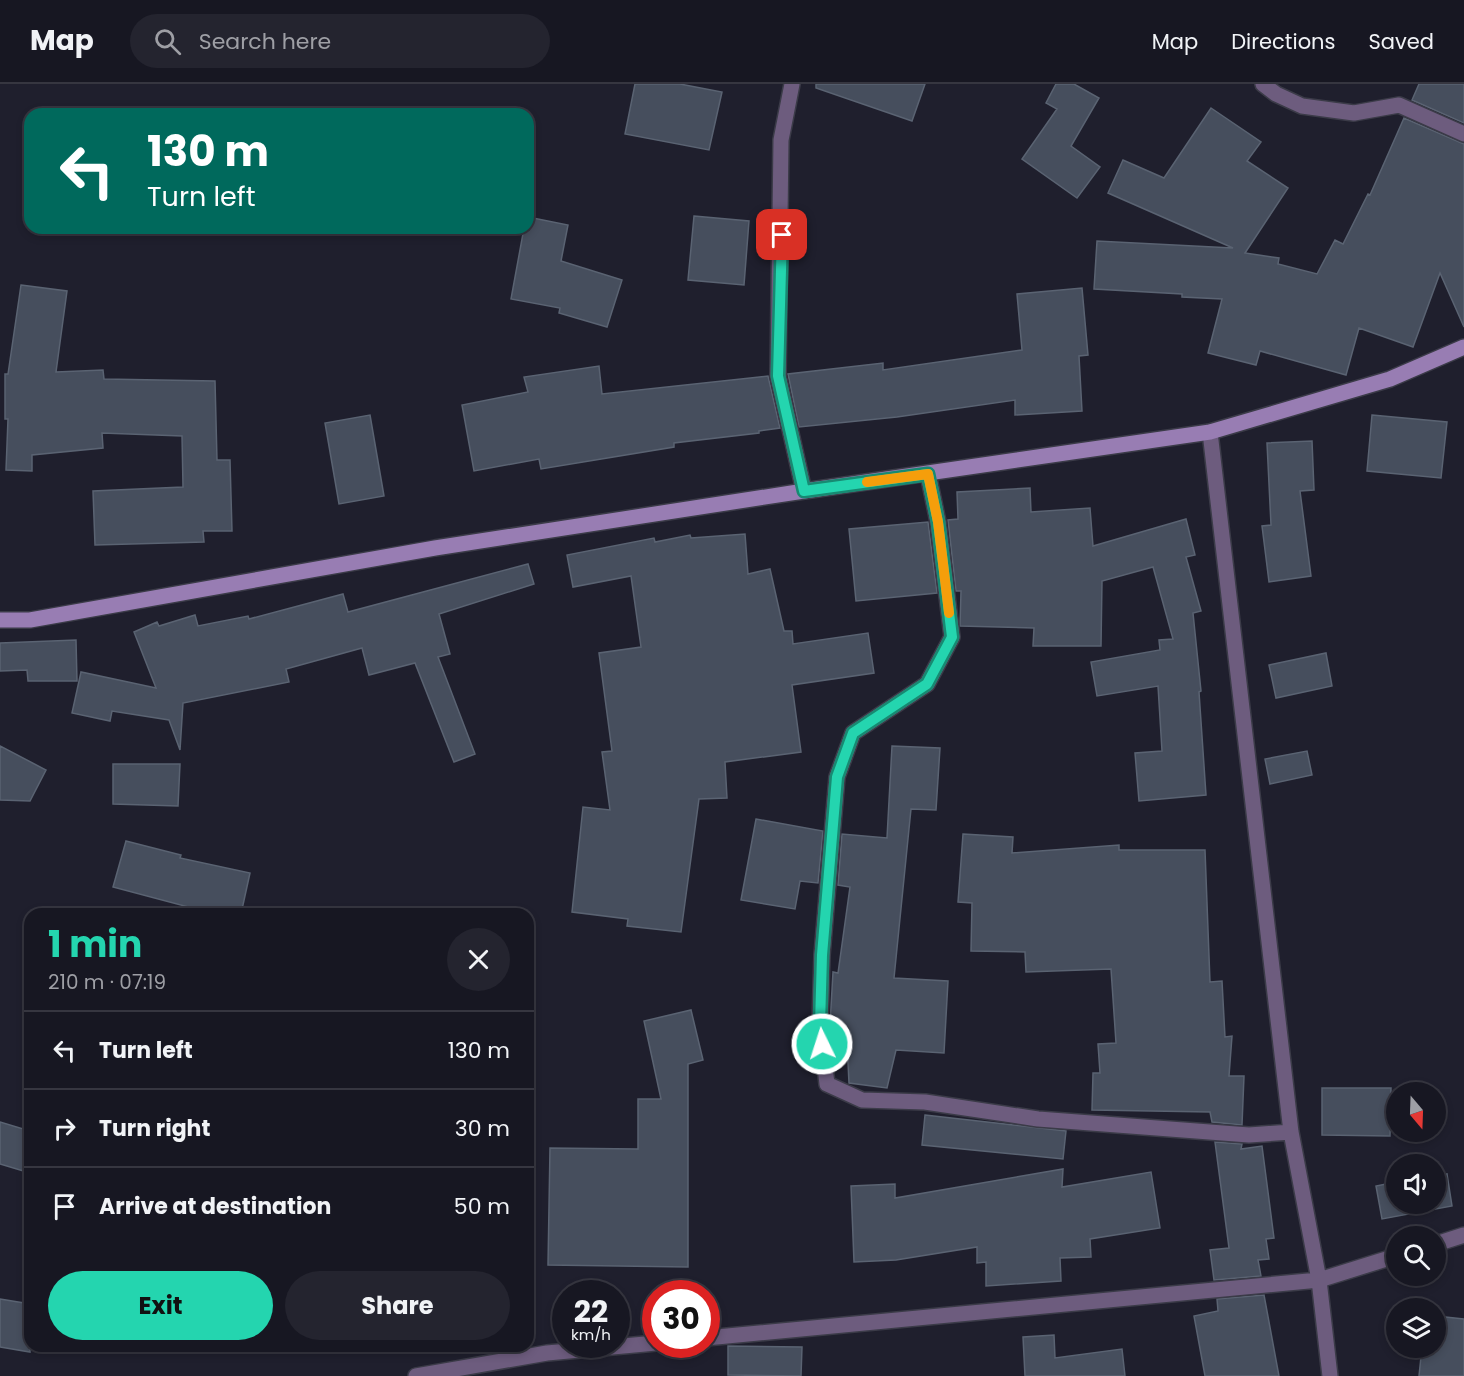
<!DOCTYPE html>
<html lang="en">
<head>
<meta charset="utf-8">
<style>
  body { margin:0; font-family:Poppins,sans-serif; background:#24242f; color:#f1f3f6; height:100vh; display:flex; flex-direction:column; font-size:22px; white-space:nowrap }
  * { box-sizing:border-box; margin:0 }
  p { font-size:20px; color:#9e9fa5 }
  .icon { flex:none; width:33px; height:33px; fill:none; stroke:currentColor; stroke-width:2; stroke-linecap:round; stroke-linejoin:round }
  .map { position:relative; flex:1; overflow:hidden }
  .panel { position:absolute; left:24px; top:824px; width:510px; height:444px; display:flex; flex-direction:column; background:#171722; border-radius:18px; box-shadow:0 3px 9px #0003,0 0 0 2px #363640 }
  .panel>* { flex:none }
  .top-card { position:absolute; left:24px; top:24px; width:510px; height:126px; border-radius:18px; box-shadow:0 3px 9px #0003,0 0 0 2px #363640; background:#00695c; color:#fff; overflow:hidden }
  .needle { width:39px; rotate:161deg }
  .fabs { position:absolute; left:1386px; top:998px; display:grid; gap:12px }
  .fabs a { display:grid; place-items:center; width:60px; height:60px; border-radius:50%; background:#171722; box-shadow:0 3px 9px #0003,0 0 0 2px #363640; font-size:30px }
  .speed { position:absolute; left:552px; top:1196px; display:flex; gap:12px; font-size:30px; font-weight:700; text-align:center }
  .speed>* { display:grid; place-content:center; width:78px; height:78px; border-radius:50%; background:#171722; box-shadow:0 3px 9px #0003,0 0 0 2px #363640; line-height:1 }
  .speed small { font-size:15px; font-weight:400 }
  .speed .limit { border:9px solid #d22; background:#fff; color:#111 }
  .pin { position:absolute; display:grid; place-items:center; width:51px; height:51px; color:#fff; margin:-26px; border-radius:12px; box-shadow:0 3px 9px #0006 }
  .me { position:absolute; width:66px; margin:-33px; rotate:356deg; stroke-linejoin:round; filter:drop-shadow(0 0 4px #0008) }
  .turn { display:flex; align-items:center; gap:21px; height:126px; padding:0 24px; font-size:27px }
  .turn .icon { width:78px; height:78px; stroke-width:2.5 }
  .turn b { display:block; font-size:42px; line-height:51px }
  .round { display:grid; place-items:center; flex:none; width:63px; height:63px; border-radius:32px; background:#24242f }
  .summary { display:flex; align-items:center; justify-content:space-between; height:102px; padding:0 24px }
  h1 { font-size:36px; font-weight:700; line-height:45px; color:#24d5af }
  .cta { display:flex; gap:12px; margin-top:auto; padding:12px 24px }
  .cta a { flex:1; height:69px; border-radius:36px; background:#24d5af; color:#111; font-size:24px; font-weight:700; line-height:69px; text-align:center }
  .cta a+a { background:#24242f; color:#f1f3f6 }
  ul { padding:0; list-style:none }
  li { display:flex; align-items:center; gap:18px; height:78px; padding:0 24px; border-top:2px solid #363640 }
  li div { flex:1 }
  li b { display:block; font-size:22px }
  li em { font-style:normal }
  header { display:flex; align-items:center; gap:36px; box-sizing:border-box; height:84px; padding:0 30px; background:#171722; border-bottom:2px solid #363640 }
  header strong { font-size:28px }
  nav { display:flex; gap:33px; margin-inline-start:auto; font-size:21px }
  .search { width:420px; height:54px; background:#24242f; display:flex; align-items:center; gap:15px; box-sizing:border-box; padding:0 21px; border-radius:33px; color:#9e9fa5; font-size:22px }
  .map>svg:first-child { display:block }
</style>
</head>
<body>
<header>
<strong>Map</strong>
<div class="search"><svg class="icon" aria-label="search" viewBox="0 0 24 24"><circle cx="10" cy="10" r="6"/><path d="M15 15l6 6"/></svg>Search here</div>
<nav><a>Map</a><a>Directions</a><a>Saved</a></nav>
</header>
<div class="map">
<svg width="1464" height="1292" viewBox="0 0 1464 1292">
  <rect width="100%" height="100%" fill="#1f1f2d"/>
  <path fill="#464e5d" stroke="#5a6372" stroke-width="1.5" d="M 635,0 L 680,0 L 722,8 L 709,66 L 625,50 Z
    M 816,0 L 925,0 L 912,37 L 816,4 Z
    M 1056,0 L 1074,0 L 1099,14 L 1071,62 L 1100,83 L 1077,114 L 1022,75 L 1057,25 L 1046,19 Z
    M 1419,0 L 1464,0 L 1464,39 L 1412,16 Z
    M 1211,24 L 1261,58 L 1247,77 L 1288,104 L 1245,169 L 1279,174 L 1278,180 L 1317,190 L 1335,156 L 1343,160 L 1368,110 L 1370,111 L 1404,34 L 1464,60 L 1464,243 L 1440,189 L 1413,263 L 1359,244 L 1346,291 L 1260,267 L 1256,281 L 1208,269 L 1222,215 L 1182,213 L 1182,210 L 1094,205 L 1097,157 L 1233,164 L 1108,109 L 1123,76 L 1164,94 Z
    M 694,132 L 749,137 L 744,201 L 688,196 Z
    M 528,133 L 568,141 L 561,177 L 622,196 L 607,243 L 559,229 L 560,224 L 511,215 L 524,144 L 528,144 Z
    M 21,201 L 67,207 L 56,288 L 103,286 L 104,295 L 215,297 L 217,376 L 230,376 L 232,447 L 203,447 L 204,458 L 95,461 L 93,407 L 183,403 L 182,352 L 102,349 L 103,364 L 32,371 L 32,387 L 6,386 L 8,335 L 5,335 L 5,290 L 8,290 Z
    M 1082,204 L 1088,271 L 1079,272 L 1082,327 L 1015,331 L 1015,316 L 897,333 L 799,343 L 788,290 L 883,279 L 883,286 L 1022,266 L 1017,210 Z
    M 599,282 L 602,310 L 768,292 L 780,344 L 759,347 L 759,349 L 674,359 L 674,363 L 541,385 L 539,375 L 474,387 L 462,321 L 528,308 L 524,293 Z
    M 370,331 L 384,412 L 339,420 L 325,339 Z
    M 1372,331 L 1447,338 L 1441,394 L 1367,387 Z
    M 1312,357 L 1314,406 L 1300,407 L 1311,492 L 1269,498 L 1262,442 L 1271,441 L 1267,359 Z
    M 1030,404 L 1031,428 L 1090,424 L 1093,462 L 1186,435 L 1195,471 L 1186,473 L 1201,527 L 1193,529 L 1201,607 L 1199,608 L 1206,711 L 1139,717 L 1135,669 L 1162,667 L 1158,602 L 1097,612 L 1091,578 L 1160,566 L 1159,556 L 1173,555 L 1153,483 L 1102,497 L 1101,562 L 1033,562 L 1034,544 L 960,542 L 961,507 L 956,507 L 948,436 L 958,435 L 957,408 Z
    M 928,438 L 937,509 L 856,517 L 849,445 Z
    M 745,450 L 748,490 L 770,485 L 784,547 L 792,547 L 793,560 L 868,549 L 874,589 L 792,601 L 801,668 L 725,678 L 727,714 L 699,715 L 681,848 L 627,842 L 628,835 L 572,828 L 583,723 L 610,726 L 602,668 L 612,667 L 599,569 L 641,563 L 631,492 L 573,503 L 567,471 L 654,454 L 655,458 L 690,451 L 691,454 Z
    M 528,480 L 534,500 L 439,530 L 450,570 L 438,573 L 475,670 L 454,678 L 415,579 L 369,591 L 362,564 L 286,585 L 289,598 L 183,619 L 180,666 L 169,636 L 112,627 L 110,637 L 72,629 L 81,588 L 156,604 L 134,548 L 157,538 L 159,542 L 195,531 L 198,542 L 248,532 L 249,535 L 343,510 L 348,528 Z
    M 76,556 L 77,597 L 28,597 L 27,586 L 0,587 L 0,559 Z
    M 1326,569 L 1332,602 L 1276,614 L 1269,581 Z
    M 0,662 L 46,686 L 30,717 L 0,716 Z
    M 892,662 L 940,664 L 936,726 L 911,725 L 894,894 L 948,897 L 944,969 L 896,966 L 887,1004 L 849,999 L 847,959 L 832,957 L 830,941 L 833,888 L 838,889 L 850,803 L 838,801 L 842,750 L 887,754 Z
    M 1307,667 L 1312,691 L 1270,700 L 1265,675 Z
    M 113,680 L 180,680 L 178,722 L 113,720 Z
    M 756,735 L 823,747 L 818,799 L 800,797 L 795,825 L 741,816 Z
    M 963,750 L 1013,753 L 1012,769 L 1119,761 L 1119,766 L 1205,766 L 1210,898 L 1222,897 L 1225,953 L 1232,952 L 1229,992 L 1244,992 L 1242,1041 L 1212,1038 L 1210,1028 L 1092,1026 L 1093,989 L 1100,989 L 1098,960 L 1116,959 L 1111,885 L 1026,888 L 1025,868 L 971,867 L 972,819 L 958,818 Z
    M 126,757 L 181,771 L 180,774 L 250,789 L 241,830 L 195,830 L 196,825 L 113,803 Z
    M 691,926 L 703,976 L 688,980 L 688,1183 L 548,1181 L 550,1064 L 638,1065 L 638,1015 L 661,1015 L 644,937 Z
    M 1322,1004 L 1391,1004 L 1390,1052 L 1322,1051 Z
    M 925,1031 L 1066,1047 L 1063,1075 L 922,1061 Z
    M 0,1038 L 30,1047 L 30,1089 L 0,1080 Z
    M 1215,1058 L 1242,1060 L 1241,1065 L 1262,1062 L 1274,1154 L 1266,1155 L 1269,1175 L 1258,1176 L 1261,1192 L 1214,1196 L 1210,1166 L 1229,1164 Z
    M 1063,1085 L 1062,1103 L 1151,1088 L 1160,1144 L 1090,1155 L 1091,1173 L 1060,1174 L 1061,1197 L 986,1202 L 986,1178 L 977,1179 L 977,1163 L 896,1176 L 854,1178 L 851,1102 L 895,1100 L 895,1114 Z
    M 1447,1090 L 1452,1122 L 1382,1135 L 1376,1102 L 1396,1098 L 1396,1119 L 1436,1119 L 1436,1092 Z
    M 1264,1211 L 1279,1292 L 1205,1292 L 1194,1232 L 1218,1227 L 1217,1215 Z
    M 0,1215 L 30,1220 L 30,1268 L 0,1263 Z
    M 1436,1232 L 1464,1235 L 1464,1292 L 1419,1292 L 1422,1263 L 1436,1263 Z
    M 1054,1251 L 1055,1274 L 1122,1265 L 1125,1292 L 1025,1292 L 1023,1253 Z
    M 728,1262 L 802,1263 L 801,1292 L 728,1291 Z"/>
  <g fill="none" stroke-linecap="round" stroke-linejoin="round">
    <g stroke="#3b3b48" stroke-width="18">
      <path id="street" d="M 792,0 L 781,56 L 778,292 L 804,407
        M 1263,0 L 1276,10 L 1302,22 L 1354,29 L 1399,21 L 1464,50
        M 1210,348 L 1291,1048 L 1319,1196 L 1330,1292
        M 928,390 L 938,438 L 952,553 L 927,600 L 853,649 L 837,693 L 822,871 L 820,941 L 827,1000 L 862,1016 L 925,1018 L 1038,1035 L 1249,1051 L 1291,1048
        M 1436,1160 L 1464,1151
        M 706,1254 L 1319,1196 L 1396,1172
        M 416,1292 L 547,1269 L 656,1259"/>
    </g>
    <g stroke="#3b3b48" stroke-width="18">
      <path id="secondary" d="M 0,536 L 30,536 L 435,464 L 804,407 L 1210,348 L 1390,295 L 1464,263"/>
    </g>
    <use href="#street" stroke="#6d5c7e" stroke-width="15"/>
    <use href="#secondary" stroke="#987db3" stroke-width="15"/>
  </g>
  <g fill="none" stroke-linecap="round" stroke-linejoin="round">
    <g stroke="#178a72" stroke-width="15">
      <path id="route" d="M 782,151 L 778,292 L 804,407 L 928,390 L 938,438 L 952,553 L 927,600 L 853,649 L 837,693 L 822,871 L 820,941 L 822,960"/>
    </g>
    <use href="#route" stroke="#24d5af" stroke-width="10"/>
    <path stroke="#f59e0b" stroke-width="10" d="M 867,398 L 928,390 L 938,438 L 949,529"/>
  </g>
</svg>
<div class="fabs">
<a><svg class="needle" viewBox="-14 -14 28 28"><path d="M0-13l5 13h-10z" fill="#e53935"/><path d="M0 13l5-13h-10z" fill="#9e9fa5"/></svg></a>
<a><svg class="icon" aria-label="sound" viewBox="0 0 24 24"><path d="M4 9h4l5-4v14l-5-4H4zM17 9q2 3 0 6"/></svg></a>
<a><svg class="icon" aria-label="search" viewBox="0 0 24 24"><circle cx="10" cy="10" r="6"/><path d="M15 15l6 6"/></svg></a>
<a><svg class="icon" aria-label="layers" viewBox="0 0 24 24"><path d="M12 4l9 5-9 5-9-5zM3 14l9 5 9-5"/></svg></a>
</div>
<div class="speed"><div>22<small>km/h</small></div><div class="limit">30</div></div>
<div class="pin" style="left:782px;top:151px;background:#d93025"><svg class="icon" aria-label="arrive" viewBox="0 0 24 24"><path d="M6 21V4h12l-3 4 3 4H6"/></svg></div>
<svg class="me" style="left:822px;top:960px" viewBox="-20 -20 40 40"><circle r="17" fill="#24d5af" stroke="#fff" stroke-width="3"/><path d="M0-11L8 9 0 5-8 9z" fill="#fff"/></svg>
<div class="top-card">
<div class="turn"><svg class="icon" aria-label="left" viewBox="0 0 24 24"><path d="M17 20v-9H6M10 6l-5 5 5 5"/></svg><div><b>130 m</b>Turn left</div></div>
</div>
<section class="panel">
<div class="summary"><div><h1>1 min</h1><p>210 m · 07:19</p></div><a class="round"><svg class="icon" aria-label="close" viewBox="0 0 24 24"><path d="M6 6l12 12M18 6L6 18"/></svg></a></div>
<ul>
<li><svg class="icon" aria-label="left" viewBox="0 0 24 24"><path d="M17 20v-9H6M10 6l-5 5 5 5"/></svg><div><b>Turn left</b></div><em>130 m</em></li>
<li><svg class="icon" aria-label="right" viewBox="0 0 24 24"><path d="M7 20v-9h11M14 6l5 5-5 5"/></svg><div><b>Turn right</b></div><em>30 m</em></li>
<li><svg class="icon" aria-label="arrive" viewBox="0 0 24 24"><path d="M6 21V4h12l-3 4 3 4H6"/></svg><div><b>Arrive at destination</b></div><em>50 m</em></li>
</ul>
<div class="cta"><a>Exit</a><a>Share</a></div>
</section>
</div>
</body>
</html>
